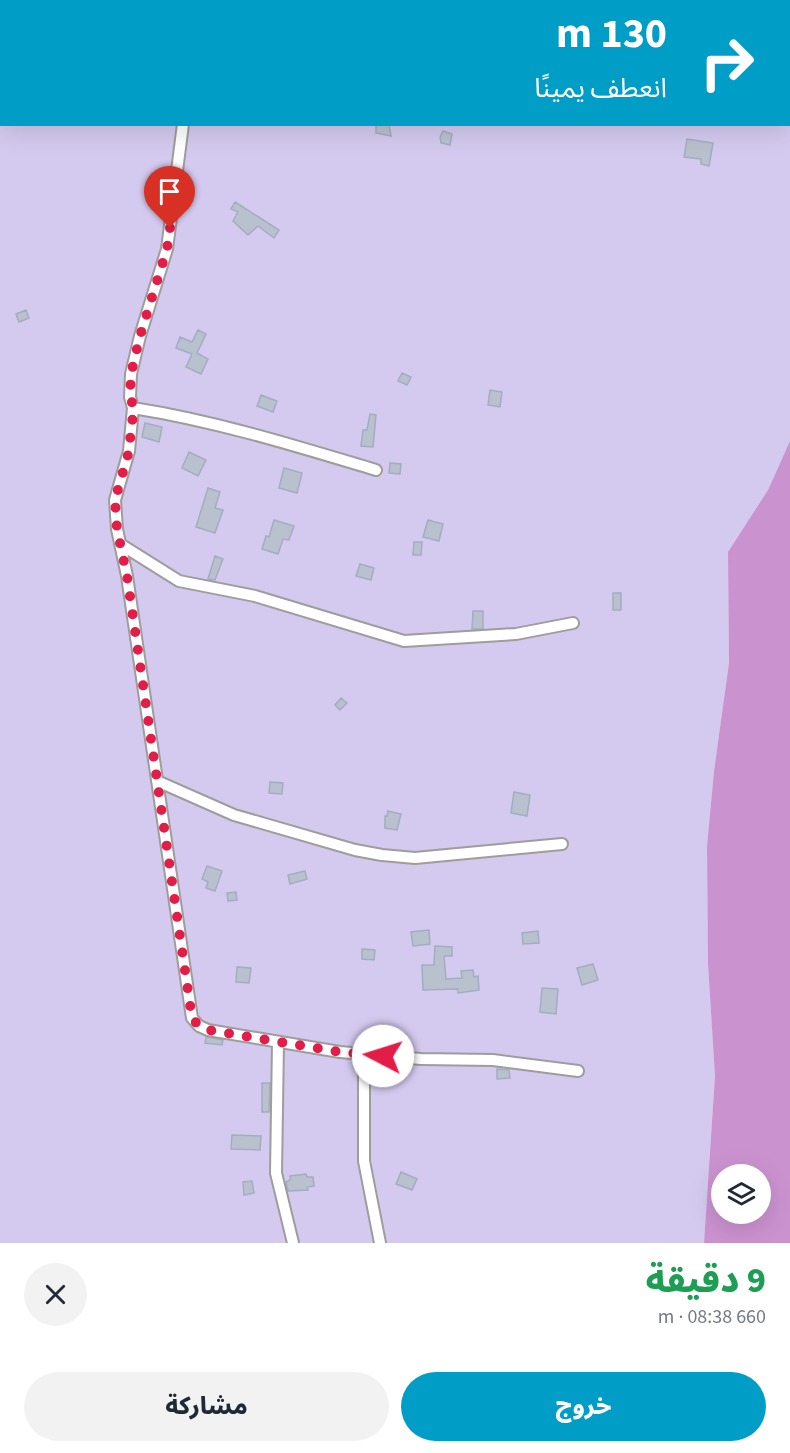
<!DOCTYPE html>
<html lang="ar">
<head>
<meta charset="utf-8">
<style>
  body { margin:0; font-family:"Source Sans 3","Noto Sans Arabic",sans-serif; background:#f2f2f3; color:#1f2937; direction:rtl; height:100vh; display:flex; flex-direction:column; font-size:22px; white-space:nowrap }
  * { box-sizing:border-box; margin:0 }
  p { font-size:20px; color:#747a83 }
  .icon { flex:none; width:33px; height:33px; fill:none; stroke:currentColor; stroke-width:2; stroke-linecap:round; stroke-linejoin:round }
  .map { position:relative; height:1243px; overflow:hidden; direction:ltr }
  .panel { display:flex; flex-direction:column; background:#fff; flex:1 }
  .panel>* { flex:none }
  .guide { position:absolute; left:0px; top:0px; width:790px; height:126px; box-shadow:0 6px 24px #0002; direction:rtl; background:#009ec7; color:#fff; overflow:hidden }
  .tools { position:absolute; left:711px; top:1164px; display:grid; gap:12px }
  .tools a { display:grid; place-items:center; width:60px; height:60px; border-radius:50%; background:#fff; box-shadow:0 6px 24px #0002; font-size:30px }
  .pin { position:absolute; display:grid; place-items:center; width:51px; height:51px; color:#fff; margin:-62px -26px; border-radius:50% 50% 50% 0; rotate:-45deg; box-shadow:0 0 6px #0007 }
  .pin .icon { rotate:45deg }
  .me { position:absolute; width:66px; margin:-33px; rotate:275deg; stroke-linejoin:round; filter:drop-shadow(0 0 4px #0008) }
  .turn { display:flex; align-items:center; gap:21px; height:126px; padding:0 24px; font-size:27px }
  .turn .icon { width:78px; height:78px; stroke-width:2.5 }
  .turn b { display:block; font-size:42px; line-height:51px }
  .round { display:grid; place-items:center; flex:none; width:63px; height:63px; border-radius:32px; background:#f2f2f3 }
  .overview { display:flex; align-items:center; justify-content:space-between; height:102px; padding:0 24px }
  h1 { font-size:36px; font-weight:800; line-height:45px; color:#1e9e55 }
  .primary-button { display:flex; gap:12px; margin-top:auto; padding:12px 24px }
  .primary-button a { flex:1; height:69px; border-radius:36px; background:#009ec7; color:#fff; font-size:24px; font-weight:800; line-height:69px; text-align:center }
  .primary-button a+a { background:#f2f2f3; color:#1f2937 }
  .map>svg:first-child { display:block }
</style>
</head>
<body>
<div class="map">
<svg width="790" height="1243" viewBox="0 0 790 1243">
  <rect width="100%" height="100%" fill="#e0e2ee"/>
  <path fill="#d4caef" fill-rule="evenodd" d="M 0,0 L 790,0 L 790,441 L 768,490 L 728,552 L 729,663 L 714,771 L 707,846 L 708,964 L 715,1076 L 704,1243 L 0,1243 ZM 2,2 L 789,2 L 789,124 L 2,124 Z"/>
  <path fill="#cb92d0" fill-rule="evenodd" d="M 790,441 L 790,1243 L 704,1243 L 715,1076 L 708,964 L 707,846 L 714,771 L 729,663 L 728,552 L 768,490 ZM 722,1174 L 760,1174 L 760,1214 L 722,1214 Z"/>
  <path fill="#bac1ce" stroke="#a2adc1" stroke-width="1.5" d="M 376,124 L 389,124 L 391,136 L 376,133 Z
    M 443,131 L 452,134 L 450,145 L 441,143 L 440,137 Z
    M 687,139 L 713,143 L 709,166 L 701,164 L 701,159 L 684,157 Z
    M 235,202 L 279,230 L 274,238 L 258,226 L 248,235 L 233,221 L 238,212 L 231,209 Z
    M 26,310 L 29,318 L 19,322 L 16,314 Z
    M 198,330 L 206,334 L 197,353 L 208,359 L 201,374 L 186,367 L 192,354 L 176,348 L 180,337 L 192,342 Z
    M 402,373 L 411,377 L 407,385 L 398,381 Z
    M 490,390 L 502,392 L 500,407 L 488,405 Z
    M 261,395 L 277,401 L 273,412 L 257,406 Z
    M 370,414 L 376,415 L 373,447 L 361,446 L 363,430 L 367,430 Z
    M 145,423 L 162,427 L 159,442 L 142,437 Z
    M 189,452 L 206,460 L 198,476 L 182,468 Z
    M 390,463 L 401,464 L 400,474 L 389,473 Z
    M 284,468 L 302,473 L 297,493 L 279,488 Z
    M 208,488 L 220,492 L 215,508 L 223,510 L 215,533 L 196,527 Z
    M 274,520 L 294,526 L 289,540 L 283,539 L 278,554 L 262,549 L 266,536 L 269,537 Z
    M 428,520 L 443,524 L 439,541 L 423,537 Z
    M 414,542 L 422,542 L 421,555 L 413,555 Z
    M 215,556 L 223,559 L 215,580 L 208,579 Z
    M 360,564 L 374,568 L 371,580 L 356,576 Z
    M 613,593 L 621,593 L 621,610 L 613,610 Z
    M 473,611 L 483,611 L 483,629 L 472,629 Z
    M 341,698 L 347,703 L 340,710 L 335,705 Z
    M 270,782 L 283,783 L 282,794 L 269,793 Z
    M 514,792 L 530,795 L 527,816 L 511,813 Z
    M 388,811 L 401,814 L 397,830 L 385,828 L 385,816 L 387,816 Z
    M 207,866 L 222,871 L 215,891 L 206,888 L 208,882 L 202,879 Z
    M 305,871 L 307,879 L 290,884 L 288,875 Z
    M 236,892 L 237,900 L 228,901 L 227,893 Z
    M 429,930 L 430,944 L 413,946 L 411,932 Z
    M 538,931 L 539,943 L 523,944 L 522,933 Z
    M 435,946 L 452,947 L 452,956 L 444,956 L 446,979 L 462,978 L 461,971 L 473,970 L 474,977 L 478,976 L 479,990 L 458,993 L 458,989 L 423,990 L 422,965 L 434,965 Z
    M 362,949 L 375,950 L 374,960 L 362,959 Z
    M 593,964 L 598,980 L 582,985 L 577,968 Z
    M 237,967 L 251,968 L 249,983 L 236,982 Z
    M 542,988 L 558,989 L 556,1014 L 540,1012 Z
    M 206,1037 L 223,1040 L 222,1045 L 205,1043 Z
    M 497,1069 L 509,1070 L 510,1078 L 497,1079 Z
    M 262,1083 L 270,1083 L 269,1112 L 262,1112 Z
    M 232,1135 L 261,1136 L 260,1150 L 231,1149 Z
    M 401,1172 L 417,1179 L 412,1190 L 396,1184 Z
    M 306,1174 L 307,1177 L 313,1177 L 314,1186 L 307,1187 L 308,1190 L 288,1191 L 286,1182 L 290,1180 L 290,1176 Z
    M 252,1181 L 254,1193 L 244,1195 L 243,1182 Z"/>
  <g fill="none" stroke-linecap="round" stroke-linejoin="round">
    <g stroke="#9d9d9d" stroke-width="14">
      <path id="street" d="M 201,2 L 201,0
        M 642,2 L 642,0
        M 183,124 L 167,249 L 140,336 L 131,374 L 130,397 L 133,408 L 129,451 L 115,500 L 117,529 L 127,576 L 192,1018 L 199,1026 L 208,1030 L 340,1052 L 421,1059 L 493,1060 L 578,1071
        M 133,408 C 216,421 296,446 376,470
        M 120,544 L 179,581 L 255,596 L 404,641 L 516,634 L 573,623
        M 157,781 L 234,815 L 355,850 L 382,855 L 415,858 L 562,844
        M 278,1042 L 276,1173 L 293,1243
        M 364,1054 L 364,1161 L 380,1243"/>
    </g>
    <use href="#street" stroke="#fff" stroke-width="10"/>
  </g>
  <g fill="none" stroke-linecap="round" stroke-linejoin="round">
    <path stroke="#e11d48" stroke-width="10" stroke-dasharray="0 18" d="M 170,228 L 167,249 L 140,336 L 131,374 L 130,397 L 134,408 L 131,430 L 129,451 L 115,500 L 117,529 L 127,576 L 192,1018 L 199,1026 L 208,1030 L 340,1052 L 383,1056"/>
  </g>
</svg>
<div class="tools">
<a><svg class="icon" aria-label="layers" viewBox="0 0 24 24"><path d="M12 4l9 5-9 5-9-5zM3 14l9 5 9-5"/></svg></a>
</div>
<div class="pin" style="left:170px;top:228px;background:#d93025"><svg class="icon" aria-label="arrive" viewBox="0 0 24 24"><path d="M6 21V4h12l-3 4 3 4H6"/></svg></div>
<svg class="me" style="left:383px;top:1056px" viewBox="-20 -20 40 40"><circle r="19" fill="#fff"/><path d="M0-13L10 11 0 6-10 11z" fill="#e11d48"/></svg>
<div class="guide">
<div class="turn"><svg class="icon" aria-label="right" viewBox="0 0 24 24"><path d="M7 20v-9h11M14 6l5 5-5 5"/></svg><div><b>130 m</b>انعطف يمينًا</div></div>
</div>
</div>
<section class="panel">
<div class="overview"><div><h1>9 دقيقة</h1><p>660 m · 08:38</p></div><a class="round"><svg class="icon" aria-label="close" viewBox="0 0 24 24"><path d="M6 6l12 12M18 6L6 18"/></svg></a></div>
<div class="primary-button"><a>خروج</a><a>مشاركة</a></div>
</section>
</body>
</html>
